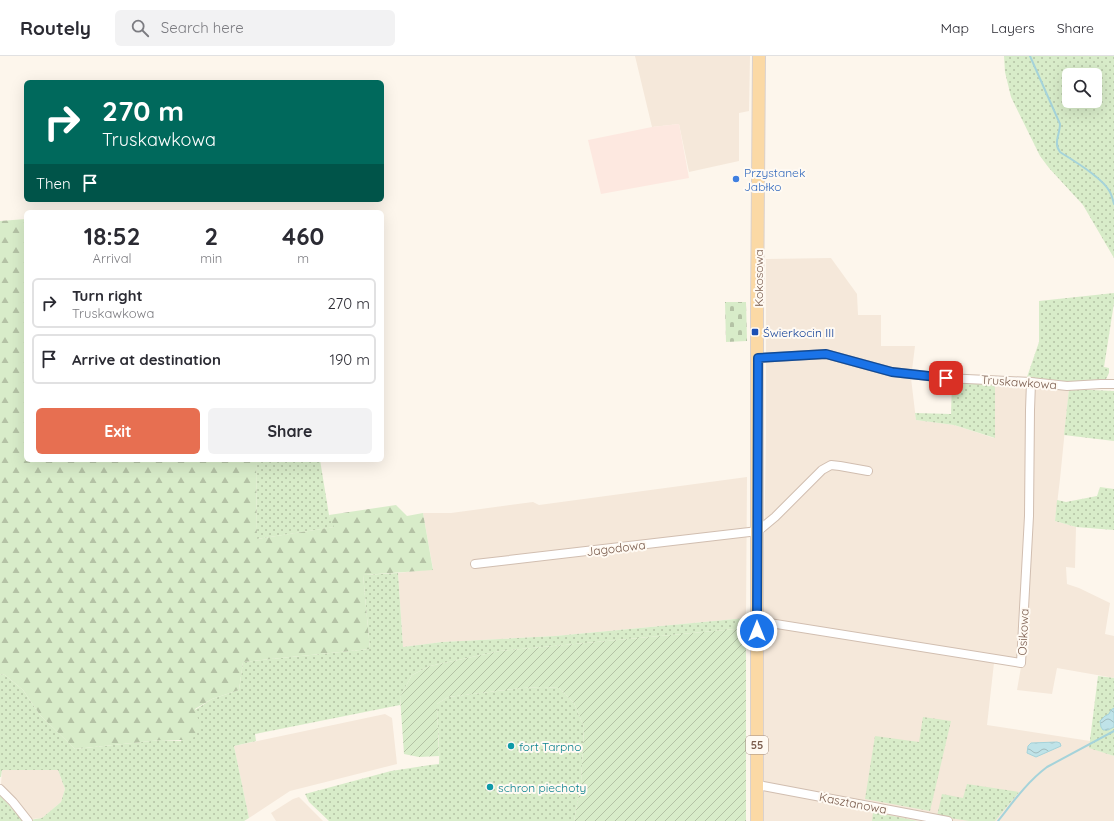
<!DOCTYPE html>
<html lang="en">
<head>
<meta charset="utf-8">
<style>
  body { margin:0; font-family:Quicksand,sans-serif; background:#f2f2f3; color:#2b2b33; height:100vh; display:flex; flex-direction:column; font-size:15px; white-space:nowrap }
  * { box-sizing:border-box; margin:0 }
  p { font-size:13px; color:#7c7c81 }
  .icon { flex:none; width:22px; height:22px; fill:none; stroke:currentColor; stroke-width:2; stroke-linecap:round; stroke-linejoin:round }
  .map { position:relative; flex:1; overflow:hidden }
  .side { position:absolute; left:24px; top:154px; width:360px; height:252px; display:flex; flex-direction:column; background:#fff; border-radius:6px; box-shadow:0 4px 16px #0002 }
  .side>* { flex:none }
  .hud { position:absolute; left:24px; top:24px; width:360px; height:122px; border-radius:6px; box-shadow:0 4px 16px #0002; background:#00695c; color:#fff; overflow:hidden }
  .controls { position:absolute; left:1062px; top:12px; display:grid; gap:8px }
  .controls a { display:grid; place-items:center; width:40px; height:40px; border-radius:6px; background:#fff; box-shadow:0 4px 16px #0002; font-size:20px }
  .pin { position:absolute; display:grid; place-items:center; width:34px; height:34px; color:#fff; margin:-17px; border-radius:8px; box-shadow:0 2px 6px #0006 }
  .me { position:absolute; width:44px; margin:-22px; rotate:0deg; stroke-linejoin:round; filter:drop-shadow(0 0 3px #0008) }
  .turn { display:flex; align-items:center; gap:14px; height:84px; padding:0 12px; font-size:18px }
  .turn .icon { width:52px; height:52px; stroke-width:2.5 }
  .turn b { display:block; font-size:28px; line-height:34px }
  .then { display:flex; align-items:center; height:38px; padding:0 12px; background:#0003; gap:8px; font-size:15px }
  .eta { display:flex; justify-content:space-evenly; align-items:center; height:68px; text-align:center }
  .eta b { font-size:24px; font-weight:800; line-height:28px }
  .action { display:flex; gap:8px; margin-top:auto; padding:8px 12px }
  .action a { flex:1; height:46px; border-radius:6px; background:#e76f51; color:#fff; font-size:16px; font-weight:800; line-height:46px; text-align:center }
  .action a+a { background:#f2f2f3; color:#2b2b33 }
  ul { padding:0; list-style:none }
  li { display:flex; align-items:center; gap:12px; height:50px; margin:0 8px 6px; padding:0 4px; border:2px solid #e1e1e2; border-radius:6px }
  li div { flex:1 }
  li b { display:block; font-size:15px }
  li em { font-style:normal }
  header { display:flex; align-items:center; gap:24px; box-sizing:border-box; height:56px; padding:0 20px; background:#fff; border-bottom:1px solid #e1e1e2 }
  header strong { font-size:19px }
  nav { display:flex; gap:22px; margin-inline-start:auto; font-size:14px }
  .search { width:280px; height:36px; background:#f2f2f3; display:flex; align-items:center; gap:10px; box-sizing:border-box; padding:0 14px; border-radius:6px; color:#7c7c81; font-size:15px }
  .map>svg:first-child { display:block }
</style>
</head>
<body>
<header>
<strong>Routely</strong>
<div class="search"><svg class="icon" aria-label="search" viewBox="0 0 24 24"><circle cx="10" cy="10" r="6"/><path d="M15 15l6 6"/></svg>Search here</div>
<nav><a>Map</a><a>Layers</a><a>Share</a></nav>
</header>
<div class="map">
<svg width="1114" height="765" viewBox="0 0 1114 765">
  <defs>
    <pattern id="grass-dots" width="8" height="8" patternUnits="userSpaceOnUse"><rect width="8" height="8" fill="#d8ecc9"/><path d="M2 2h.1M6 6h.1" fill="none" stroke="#b4c2a5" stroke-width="1.8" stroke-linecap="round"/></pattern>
    <pattern id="forest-firs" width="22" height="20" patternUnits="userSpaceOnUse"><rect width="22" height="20" fill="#d8ecc9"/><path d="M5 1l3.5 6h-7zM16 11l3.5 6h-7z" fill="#b4c2a5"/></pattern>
    <pattern id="cemetery-stones" width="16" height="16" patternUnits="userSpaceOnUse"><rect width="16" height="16" fill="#d8ecc9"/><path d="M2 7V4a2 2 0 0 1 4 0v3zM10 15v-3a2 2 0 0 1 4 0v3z" fill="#b4c2a5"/></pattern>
    <pattern id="garden-furrows" width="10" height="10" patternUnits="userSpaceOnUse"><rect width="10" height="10" fill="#d8ecc9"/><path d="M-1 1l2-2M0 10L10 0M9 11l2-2" fill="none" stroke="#b4c2a5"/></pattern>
    <pattern id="water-waves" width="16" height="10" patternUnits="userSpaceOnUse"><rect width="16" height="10" fill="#bfe3e8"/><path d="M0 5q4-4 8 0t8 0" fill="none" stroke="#a0bbbe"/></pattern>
  </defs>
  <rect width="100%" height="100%" fill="#fdf6ec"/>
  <path fill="#f5e8da" d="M 635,0 L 750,0 L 749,55 L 739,57 L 739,105 L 689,116 L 679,68 L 652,71 Z
    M 831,202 L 857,238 L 858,259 L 881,259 L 881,290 L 915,290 L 911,322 L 916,364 L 954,369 L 994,382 L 995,327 L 1069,333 L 1060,423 L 1055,465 L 1076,471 L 1075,512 L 1066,511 L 1067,528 L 1079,532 L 1110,547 L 1105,578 L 1114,580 L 1114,622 L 1057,612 L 1052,638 L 1017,634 L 1021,611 L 994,607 L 987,669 L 1090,685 L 1090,692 L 1114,700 L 1114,765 L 764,765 L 763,560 L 766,377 L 766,203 Z
    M 747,421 L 746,562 L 555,580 L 442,586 L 403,591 L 398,517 L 433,513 L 423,457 L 451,457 L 533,446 L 539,449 Z
    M 385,658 L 392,662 L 397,708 L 290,735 L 249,762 L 234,690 Z
    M 2,714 L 58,714 L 65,733 L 61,746 L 42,762 L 32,763 L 1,728 Z
    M 299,741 L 323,765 L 276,765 L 271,757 L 293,743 Z"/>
  <path fill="#fde8e0" d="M 679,68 L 689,122 L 601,138 L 588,84 L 652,71 Z"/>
  <path fill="url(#grass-dots)" fill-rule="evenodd" d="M 1004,0 L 1114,0 L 1114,202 L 1083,149 L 1049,112 L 1040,100 L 1011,41 L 1005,16 ZM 1069,19 L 1095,19 L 1095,45 L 1069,45 Z
    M 1114,237 L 1114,247 L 1104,311 L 1109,312 L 1109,317 L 1106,323 L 1072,326 L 1027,321 L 1039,286 L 1039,245 Z
    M 952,326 L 995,327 L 995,382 L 954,369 L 916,364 L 915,357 L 951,358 Z
    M 1069,333 L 1114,335 L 1114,385 L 1064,379 Z
    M 256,404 L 320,404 L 329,459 L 335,471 L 257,483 Z
    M 1100,431 L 1114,433 L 1114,474 L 1076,471 L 1055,465 L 1057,444 L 1066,446 L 1097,440 Z
    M 398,517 L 403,591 L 442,586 L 555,580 L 746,562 L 746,572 L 500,595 L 430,610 L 412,619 L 400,641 L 400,649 L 255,678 L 256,685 L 234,690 L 249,762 L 244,765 L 0,765 L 0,739 L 23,765 L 42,762 L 61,746 L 65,733 L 58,714 L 2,714 L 1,721 L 0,721 L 0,618 L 5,619 L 23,634 L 40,659 L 75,693 L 161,684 L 181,685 L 195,654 L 212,643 L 239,634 L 243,606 L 370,593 L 363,519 Z
    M 1098,620 L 1114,622 L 1114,652 C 1107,656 1109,666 1108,674 L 1114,671 L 1114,700 L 1089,692 Z
    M 543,631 L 559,632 L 574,647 L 584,671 L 581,727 L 574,765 L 329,765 L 309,746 L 305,738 L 391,715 L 430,709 L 439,708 C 440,688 437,668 437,648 L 448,641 L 522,632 Z
    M 923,661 L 951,665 L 930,755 L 865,743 L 875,680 L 919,686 Z
    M 967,728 L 1019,736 L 995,765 L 969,765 L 937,760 L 942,738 L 963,742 Z
    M 873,756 L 918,765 L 872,765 Z"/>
  <path fill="url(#forest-firs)" d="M 26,163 L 26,404 L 256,404 L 257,483 L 334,471 L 329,459 L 396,449 L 407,460 L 423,457 L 433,514 L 363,519 L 370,593 L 243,606 L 239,634 L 212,643 L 195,653 L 200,669 L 192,684 L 161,684 L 75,693 L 40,659 L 23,634 L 5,619 L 0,618 L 0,165 Z"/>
  <path fill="url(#cemetery-stones)" d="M 725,246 L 746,246 L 747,285 L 726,286 Z"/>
  <path fill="url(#garden-furrows)" d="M 746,572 L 746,765 L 574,765 L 581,727 L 584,671 L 574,647 L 559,632 L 543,631 L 522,632 L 448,641 L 437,648 L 439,700 L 419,701 L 404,698 L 400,641 L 412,619 L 430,610 L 500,595 Z"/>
  <path fill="url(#water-waves)" stroke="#a5d3da" d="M 1114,652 L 1114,671 L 1108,674 L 1103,674 L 1101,671 L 1100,665 L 1105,660 L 1109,658 L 1111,654 Z
    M 1057,686 L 1060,687 L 1061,690 L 1036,701 L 1027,697 L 1028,690 L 1031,687 Z"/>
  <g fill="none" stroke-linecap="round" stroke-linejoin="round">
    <path stroke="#a5d3da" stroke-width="2" d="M 1030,0 L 1060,68 C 1060,78 1053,87 1060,96 C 1074,105 1103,122 1110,136 C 1112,140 1113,144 1114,148
      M 998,765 C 1013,746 1027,726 1047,711 L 1114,675"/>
    <g stroke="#d1beb0" stroke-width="10">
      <path id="street" d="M 758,302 L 826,298 L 892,316 L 946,322 L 1031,326 L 1067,330 L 1101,328 L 1114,328
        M 475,508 L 758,475 L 775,461 L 822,414 L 831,409 L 840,410 L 868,415
        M 757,565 L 1021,607 L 1029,460 L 1030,354 L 1031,326
        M 757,730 L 763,730 L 948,765
        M 0,733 L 13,746 L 28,765"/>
    </g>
    <g stroke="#dad1cd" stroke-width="14">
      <path id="primary" d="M 757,765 L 757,256 L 759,0"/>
    </g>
    <use href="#street" stroke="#fff" stroke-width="8"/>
    <use href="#primary" stroke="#fbd9a5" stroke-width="12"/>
  </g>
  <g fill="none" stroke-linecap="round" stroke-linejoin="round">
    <g stroke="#114b97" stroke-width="10">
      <path id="route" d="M 757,575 L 758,302 L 826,298 L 892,316 L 946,322"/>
    </g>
    <use href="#route" stroke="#1a73e8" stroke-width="7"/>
  </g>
  <circle fill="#3f7fe0" stroke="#fffaf3" stroke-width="1.5" cx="736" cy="123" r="4"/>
  <rect fill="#1a4fb4" stroke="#fffaf3" stroke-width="1.5" x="751" y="272" width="8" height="8" rx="2"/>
  <g fill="#0f9aa8" stroke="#fffaf3" stroke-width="1.5">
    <circle cx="511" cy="690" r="4"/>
    <circle cx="490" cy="731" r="4"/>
  </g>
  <g text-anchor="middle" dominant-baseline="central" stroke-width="4" stroke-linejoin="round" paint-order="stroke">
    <rect fill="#fffaf3" stroke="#a28b7f" stroke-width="1" x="746" y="680" width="22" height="18" rx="3"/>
    <g font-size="11" font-weight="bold" fill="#7a5c4d">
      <text x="757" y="689">55</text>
    </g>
    <g font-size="12" fill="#366cbe" stroke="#fffaf3" text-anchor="start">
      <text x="744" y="116">Przystanek<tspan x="744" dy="14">Jabłko</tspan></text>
    </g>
    <g font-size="12" fill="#7a5c4d" stroke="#fffaf3">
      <text transform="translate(758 222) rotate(-90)">Kokosowa</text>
      <text transform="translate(1019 326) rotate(4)">Truskawkowa</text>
      <text transform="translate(616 492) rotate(-7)">Jagodowa</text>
      <text transform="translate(1023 576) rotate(-87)">Osikowa</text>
      <text transform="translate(853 747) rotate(11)">Kasztanowa</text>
    </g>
    <g font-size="12" fill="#164399" stroke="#fffaf3" text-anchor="start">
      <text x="763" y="276">Świerkocin III</text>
    </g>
    <g font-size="12" fill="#0d838f" stroke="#fffaf3" text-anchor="start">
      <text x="519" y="690">fort Tarpno</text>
      <text x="498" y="731">schron piechoty</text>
    </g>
  </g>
</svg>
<div class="controls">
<a><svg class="icon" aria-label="search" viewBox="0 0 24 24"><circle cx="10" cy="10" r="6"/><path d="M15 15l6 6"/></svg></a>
</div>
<div class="pin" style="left:946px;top:322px;background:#d93025"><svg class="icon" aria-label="arrive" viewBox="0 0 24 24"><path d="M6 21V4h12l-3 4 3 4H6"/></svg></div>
<svg class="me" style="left:757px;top:575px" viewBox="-20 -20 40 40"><circle r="17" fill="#1a73e8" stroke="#fff" stroke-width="3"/><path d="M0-11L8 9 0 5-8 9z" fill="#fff"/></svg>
<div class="hud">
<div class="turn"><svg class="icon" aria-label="right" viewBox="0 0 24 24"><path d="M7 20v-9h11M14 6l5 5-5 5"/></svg><div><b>270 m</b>Truskawkowa</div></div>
<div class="then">Then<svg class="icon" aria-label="arrive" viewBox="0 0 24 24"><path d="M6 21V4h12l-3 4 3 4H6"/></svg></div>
</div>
<section class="side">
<div class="eta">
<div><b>18:52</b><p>Arrival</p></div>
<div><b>2</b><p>min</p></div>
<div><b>460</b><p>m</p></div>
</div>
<ul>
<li><svg class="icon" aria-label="right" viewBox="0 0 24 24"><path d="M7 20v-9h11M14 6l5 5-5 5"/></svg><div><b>Turn right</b><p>Truskawkowa</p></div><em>270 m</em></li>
<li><svg class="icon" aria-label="arrive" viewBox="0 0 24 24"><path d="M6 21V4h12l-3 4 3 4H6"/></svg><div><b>Arrive at destination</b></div><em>190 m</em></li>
</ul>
<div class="action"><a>Exit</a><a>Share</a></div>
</section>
</div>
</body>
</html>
